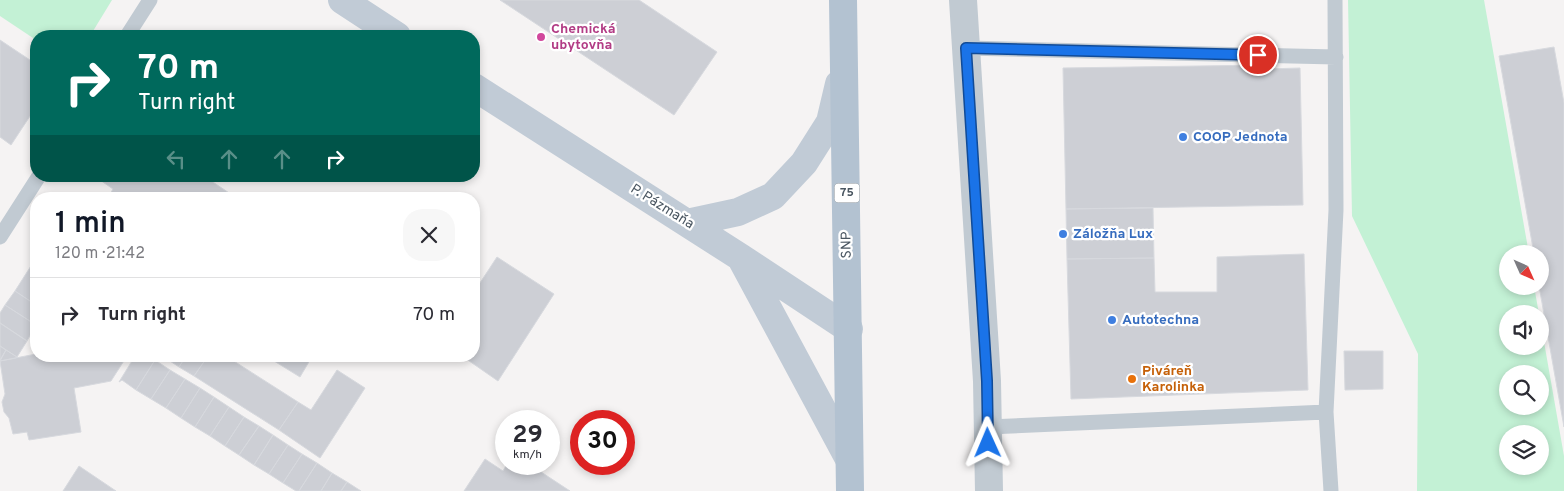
<!DOCTYPE html>
<html lang="en">
<head>
<meta charset="utf-8">
<style>
  body { margin:0; font-family:Overpass,sans-serif; background:#f7f7f7; color:#2b2b33; height:100vh; display:flex; flex-direction:column; font-size:19px; white-space:nowrap }
  * { box-sizing:border-box; margin:0 }
  p { font-size:16px; color:#7c7c81 }
  .icon { flex:none; width:28px; height:28px; fill:none; stroke:currentColor; stroke-width:2; stroke-linecap:round; stroke-linejoin:round }
  .map { position:relative; flex:1; overflow:hidden }
  .panel { position:absolute; left:30px; top:192px; width:450px; height:170px; display:flex; flex-direction:column; background:#fff; border-radius:20px; box-shadow:0 2px 8px #0003 }
  .panel>* { flex:none }
  .guide { position:absolute; left:30px; top:30px; width:450px; height:152px; border-radius:20px; box-shadow:0 2px 8px #0003; background:#00695c; color:#fff; overflow:hidden }
  .needle { width:32px; rotate:135deg }
  .tools { position:absolute; left:1499px; top:245px; display:grid; gap:10px }
  .tools a { display:grid; place-items:center; width:50px; height:50px; border-radius:50%; background:#fff; box-shadow:0 2px 8px #0003; font-size:25px }
  .speed { position:absolute; left:495px; top:410px; display:flex; gap:10px; font-size:25px; font-weight:700; text-align:center }
  .speed>* { display:grid; place-content:center; width:65px; height:65px; border-radius:50%; background:#fff; box-shadow:0 2px 8px #0003; line-height:1 }
  .speed small { font-size:12px; font-weight:400 }
  .speed .limit { border:8px solid #d22; background:#fff; color:#111 }
  .pin { position:absolute; display:grid; place-items:center; width:42px; height:42px; color:#fff; margin:-21px; border:2px solid #fff; border-radius:50%; box-shadow:0 1px 5px #0007 }
  .me { position:absolute; width:55px; margin:-28px; rotate:359deg; stroke-linejoin:round; filter:drop-shadow(0 0 4px #0008) }
  .turn { display:flex; align-items:center; gap:18px; height:105px; padding:0 25px; font-size:22px }
  .turn .icon { width:65px; height:65px; stroke-width:2.5 }
  .turn b { display:block; font-size:35px; line-height:42px }
  .lanes { display:flex; align-items:center; height:48px; padding:0 25px; background:#0003; justify-content:center; gap:25px; direction:ltr }
  .lanes .off { opacity:.35 }
  .round { display:grid; place-items:center; flex:none; width:52px; height:52px; border-radius:20px; background:#f7f7f7 }
  .summary { display:flex; align-items:center; justify-content:space-between; height:85px; padding:0 25px }
  h1 { font-size:30px; font-weight:600; line-height:38px; color:#111827 }
  ul { padding:0; list-style:none }
  li { display:flex; align-items:center; gap:15px; height:75px; padding:0 25px; border-top:1px solid #e1e1e2 }
  li div { flex:1 }
  li b { display:block; font-size:19px }
  li em { font-style:normal }
  .map>svg:first-child { display:block }
</style>
</head>
<body>
<div class="map">
<svg width="1564" height="491" viewBox="0 0 1564 491">
  <rect width="100%" height="100%" fill="#f5f3f3"/>
  <path fill="#c3f1d5" fill-rule="evenodd" d="M 0,0 L 112,0 L 90,36 L 36,36 L 36,40 L 0,16 Z
    M 1348,0 L 1484,0 L 1529,254 L 1508,254 L 1508,286 L 1534,286 L 1539,314 L 1508,314 L 1508,346 L 1540,346 L 1540,319 L 1564,456 L 1564,491 L 1417,491 L 1418,354 L 1352,216 ZM 1508,374 L 1540,374 L 1540,406 L 1508,406 ZM 1508,434 L 1540,434 L 1540,466 L 1508,466 Z"/>
  <path fill="#cdcfd5" stroke="#d7d9de" d="M 500,0 L 639,0 L 717,52 L 674,115 Z
    M 0,40 L 36,64 L 34,72 L 36,74 L 36,107 L 11,145 L 0,137 Z
    M 1554,47 L 1564,103 L 1564,427 L 1539,286 L 1540,254 L 1534,254 L 1499,56 Z
    M 1266,65 L 1267,69 L 1300,68 L 1303,205 L 1066,209 L 1063,68 Z
    M 103,176 L 204,176 L 238,199 L 117,199 L 110,194 L 113,189 L 100,180 Z
    M 1153,208 L 1154,258 L 1067,259 L 1066,209 Z
    M 1304,254 L 1308,390 L 1071,399 L 1067,259 L 1154,258 L 1155,292 L 1217,292 L 1217,257 Z
    M 497,257 L 554,294 L 498,381 L 462,356 L 474,356 L 474,292 Z
    M 36,258 L 36,305 L 15,291 Z
    M 15,291 L 36,305 L 36,325 L 5,305 Z
    M 5,305 L 36,325 L 27,341 L 0,323 L 0,313 Z
    M 0,323 L 27,341 L 17,357 L 0,346 Z
    M 0,346 L 6,350 L 0,360 Z
    M 6,350 L 17,357 L 16,358 L 0,361 Z
    M 1344,351 L 1383,351 L 1383,389 L 1345,390 Z
    M 36,354 L 36,356 L 127,356 L 111,381 L 74,388 L 81,432 L 29,440 L 27,432 L 13,434 L 9,418 L 4,412 L 2,402 L 5,394 L 0,361 Z
    M 135,356 L 149,356 L 155,360 L 136,390 L 122,380 L 119,382 Z
    M 165,356 L 186,356 L 179,367 L 164,357 Z
    M 186,356 L 208,356 L 194,376 L 179,367 Z
    M 208,356 L 226,356 L 298,402 L 279,430 L 194,376 Z
    M 266,356 L 304,356 L 310,360 L 300,377 Z
    M 155,360 L 170,370 L 151,399 L 136,390 Z
    M 170,370 L 185,379 L 166,408 L 151,399 Z
    M 337,370 L 365,388 L 320,458 L 279,430 L 298,402 L 311,410 Z
    M 185,379 L 200,388 L 181,418 L 166,408 Z
    M 200,388 L 214,397 L 195,427 L 181,418 Z
    M 214,397 L 229,407 L 210,436 L 195,427 Z
    M 229,407 L 244,417 L 225,446 L 210,436 Z
    M 244,417 L 259,426 L 239,455 L 225,446 Z
    M 259,426 L 273,435 L 254,465 L 239,455 Z
    M 273,435 L 288,445 L 269,474 L 254,465 Z
    M 288,445 L 302,454 L 283,483 L 269,474 Z
    M 302,454 L 317,463 L 299,491 L 296,491 L 283,483 Z
    M 485,459 L 503,471 L 507,464 L 529,464 L 570,491 L 464,491 Z
    M 317,463 L 332,473 L 321,491 L 299,491 Z
    M 79,466 L 116,491 L 63,491 Z
    M 332,473 L 347,482 L 341,491 L 321,491 Z
    M 347,482 L 361,491 L 341,491 Z"/>
  <g fill="none" stroke-linecap="round" stroke-linejoin="round">
    <path stroke="#c1cad2" stroke-width="15" d="M 127,36 L 150,0
      M 966,48 L 1336,57
      M 0,237 L 39,176
      M 988,427 L 1326,412
      M 1331,491 L 1326,412 L 1336,210 L 1335,0"/>
    <path stroke="#c1cad2" stroke-width="28" d="M 963,0 L 987,381 L 989,491"/>
    <path stroke="#c1cbd6" stroke-width="28" d="M 342,0 L 397,36
      M 474,87 L 740,257 L 849,329
      M 687,223 L 738,212 L 773,196 L 804,163 L 830,122 L 839,84
      M 742,260 L 849,459"/>
    <path stroke="#b3c2d1" stroke-width="28" d="M 843,0 L 850,491"/>
  </g>
  <g fill="none" stroke-linecap="round" stroke-linejoin="round">
    <g stroke="#114b97" stroke-width="12">
      <path id="route" d="M 988,443 L 987,381 L 966,48 L 1258,55"/>
    </g>
    <use href="#route" stroke="#1a73e8" stroke-width="9"/>
  </g>
  <circle fill="#d1479c" stroke="#fff" stroke-width="2" cx="541" cy="37" r="5"/>
  <g fill="#3f7fe0" stroke="#fff" stroke-width="2">
    <circle cx="1183" cy="137" r="5"/>
    <circle cx="1063" cy="234" r="5"/>
    <circle cx="1112" cy="320" r="5"/>
  </g>
  <circle fill="#e8710a" stroke="#fff" stroke-width="2" cx="1132" cy="379" r="5"/>
  <g text-anchor="middle" dominant-baseline="central" stroke-width="4.5" stroke-linejoin="round" paint-order="stroke">
    <rect fill="#fff" stroke="#808990" stroke-width="1" x="834.5" y="183.5" width="25" height="19" rx="4"/>
    <g font-size="12" font-weight="bold" fill="#4a5661">
      <text x="847" y="193">75</text>
    </g>
    <g font-size="14" font-weight="bold" fill="#b23c85" stroke="#fff" text-anchor="start">
      <text x="551" y="29">Chemická<tspan x="551" dy="16">ubytovňa</tspan></text>
    </g>
    <g font-size="14" font-weight="bold" fill="#366cbe" stroke="#fff" text-anchor="start">
      <text x="1193" y="137">COOP Jednota</text>
      <text x="1073" y="234">Záložňa Lux</text>
      <text x="1122" y="320">Autotechna</text>
    </g>
    <g font-size="14" fill="#4a5661" stroke="#fff">
      <text transform="translate(662 207) rotate(32)">P. Pázmaňa</text>
      <text transform="translate(847 245) rotate(-91)">SNP</text>
    </g>
    <g font-size="14" font-weight="bold" fill="#c56008" stroke="#fff" text-anchor="start">
      <text x="1142" y="371">Piváreň<tspan x="1142" dy="16">Karolinka</tspan></text>
    </g>
  </g>
</svg>
<div class="tools">
<a><svg class="needle" viewBox="-14 -14 28 28"><path d="M0-13l5 13h-10z" fill="#e53935"/><path d="M0 13l5-13h-10z" fill="#7c7c81"/></svg></a>
<a><svg class="icon" aria-label="sound" viewBox="0 0 24 24"><path d="M4 9h4l5-4v14l-5-4H4zM17 9q2 3 0 6"/></svg></a>
<a><svg class="icon" aria-label="search" viewBox="0 0 24 24"><circle cx="10" cy="10" r="6"/><path d="M15 15l6 6"/></svg></a>
<a><svg class="icon" aria-label="layers" viewBox="0 0 24 24"><path d="M12 4l9 5-9 5-9-5zM3 14l9 5 9-5"/></svg></a>
</div>
<div class="speed"><div>29<small>km/h</small></div><div class="limit">30</div></div>
<div class="pin" style="left:1258px;top:55px;background:#d93025"><svg class="icon" aria-label="arrive" viewBox="0 0 24 24"><path d="M6 21V4h12l-3 4 3 4H6"/></svg></div>
<svg class="me" style="left:988px;top:443px" viewBox="-20 -20 40 40"><path d="M0-17L14 15 0 8-14 15z" fill="#1a73e8" stroke="#fff" stroke-width="4"/></svg>
<div class="guide">
<div class="turn"><svg class="icon" aria-label="right" viewBox="0 0 24 24"><path d="M7 20v-9h11M14 6l5 5-5 5"/></svg><div><b>70 m</b>Turn right</div></div>
<div class="lanes"><svg class="icon off" aria-label="left" viewBox="0 0 24 24"><path d="M17 20v-9H6M10 6l-5 5 5 5"/></svg><svg class="icon off" aria-label="ahead" viewBox="0 0 24 24"><path d="M12 20V5M6 11l6-6 6 6"/></svg><svg class="icon off" aria-label="ahead" viewBox="0 0 24 24"><path d="M12 20V5M6 11l6-6 6 6"/></svg><svg class="icon" aria-label="right" viewBox="0 0 24 24"><path d="M7 20v-9h11M14 6l5 5-5 5"/></svg></div>
</div>
<section class="panel">
<div class="summary"><div><h1>1 min</h1><p>120 m · 21:42</p></div><a class="round"><svg class="icon" aria-label="close" viewBox="0 0 24 24"><path d="M6 6l12 12M18 6L6 18"/></svg></a></div>
<ul>
<li><svg class="icon" aria-label="right" viewBox="0 0 24 24"><path d="M7 20v-9h11M14 6l5 5-5 5"/></svg><div><b>Turn right</b></div><em>70 m</em></li>
</ul>
</section>
</div>
</body>
</html>
